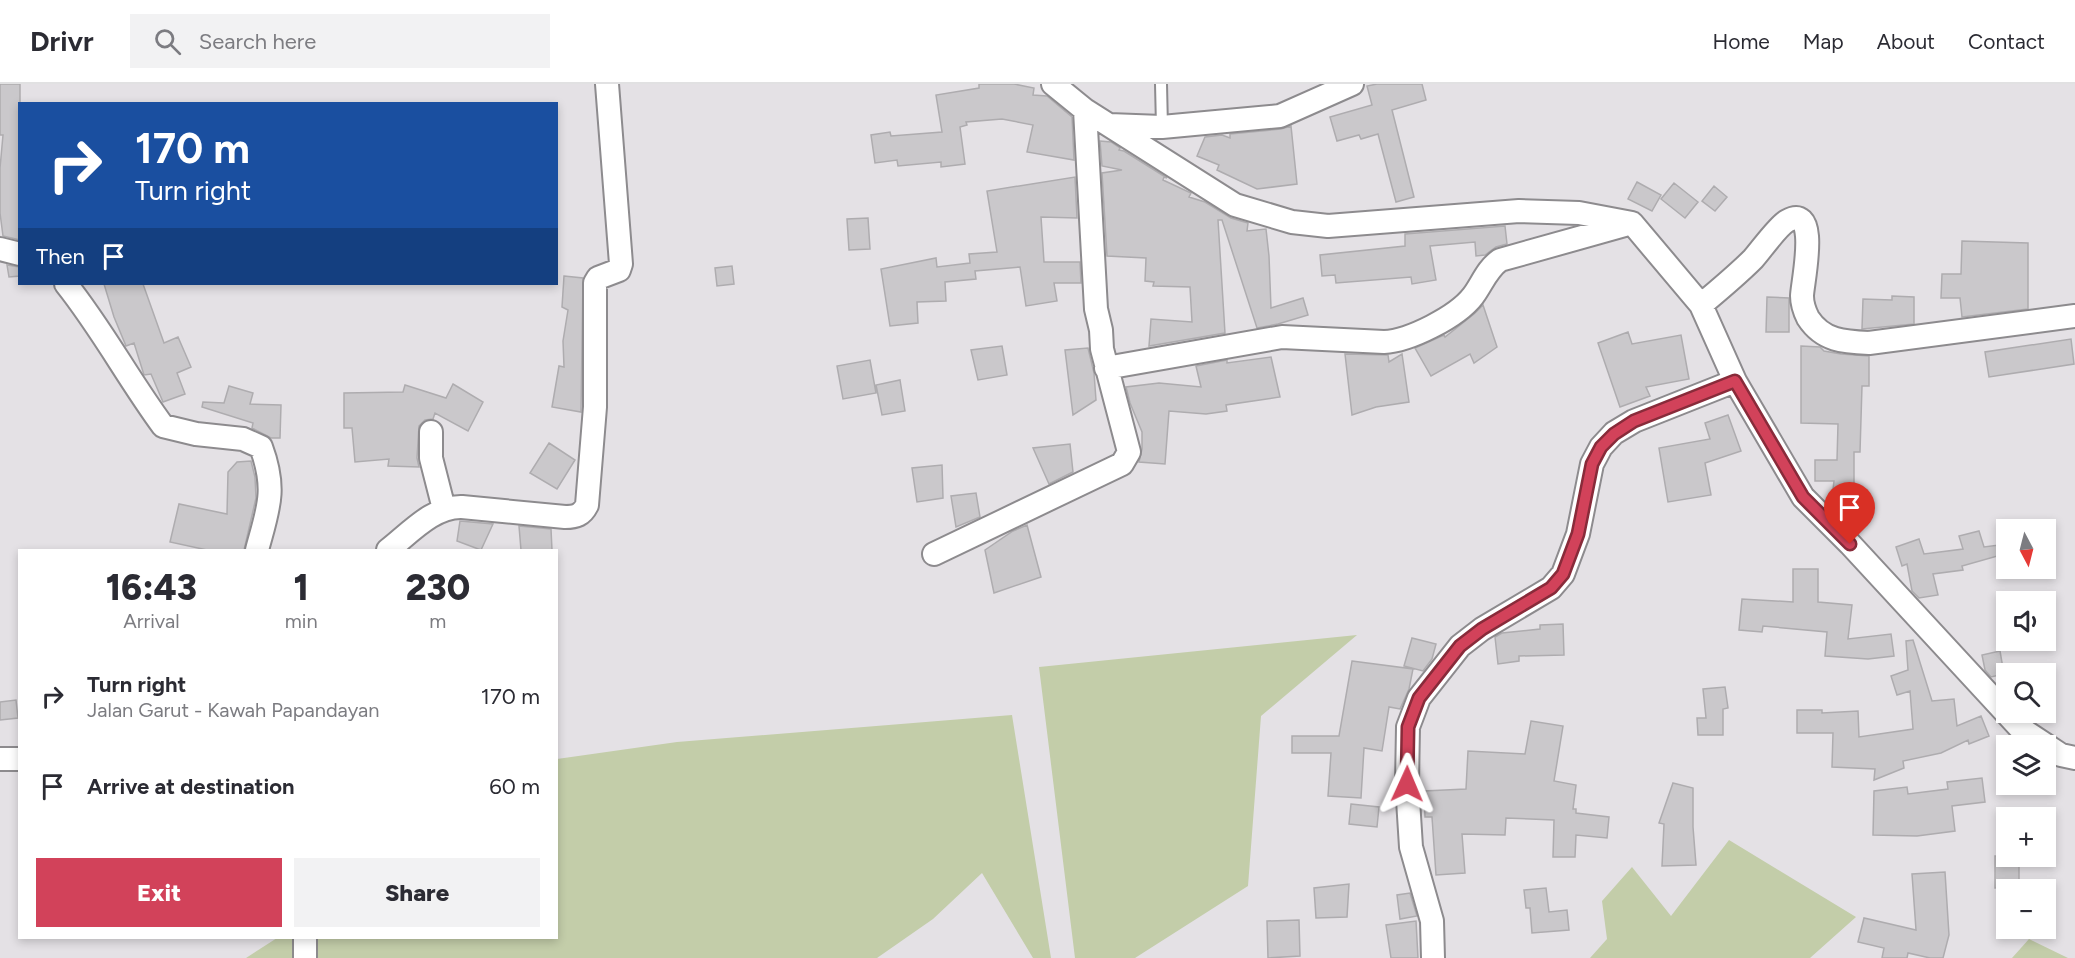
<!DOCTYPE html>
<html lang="en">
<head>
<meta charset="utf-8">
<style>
  body { margin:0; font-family:Figtree,sans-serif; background:#f2f2f3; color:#2b2b33; height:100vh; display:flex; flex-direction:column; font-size:22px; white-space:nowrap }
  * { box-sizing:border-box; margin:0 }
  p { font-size:20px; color:#7c7c81 }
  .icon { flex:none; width:33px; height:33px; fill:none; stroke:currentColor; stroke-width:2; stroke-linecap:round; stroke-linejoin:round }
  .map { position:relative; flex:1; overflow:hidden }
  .drawer { position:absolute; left:18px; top:465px; width:540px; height:390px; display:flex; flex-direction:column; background:#fff; border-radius:0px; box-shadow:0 3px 9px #0003 }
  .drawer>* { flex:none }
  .banner { position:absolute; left:18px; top:18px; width:540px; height:183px; border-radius:0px; box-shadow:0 3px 9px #0003; background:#1a4fa0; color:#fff; overflow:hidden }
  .needle { width:39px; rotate:173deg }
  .fabs { position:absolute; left:1996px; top:435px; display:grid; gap:12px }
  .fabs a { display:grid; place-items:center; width:60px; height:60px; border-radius:0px; background:#fff; box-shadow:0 3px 9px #0003; font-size:30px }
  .pin { position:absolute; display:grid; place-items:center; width:51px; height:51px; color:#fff; margin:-62px -26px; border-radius:50% 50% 50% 0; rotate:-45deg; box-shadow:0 0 6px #0007 }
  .pin .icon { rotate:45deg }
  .me { position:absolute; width:66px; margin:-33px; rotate:1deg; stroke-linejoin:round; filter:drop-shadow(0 0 4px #0008) }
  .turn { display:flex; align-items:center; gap:21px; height:126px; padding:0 18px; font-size:27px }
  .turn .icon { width:78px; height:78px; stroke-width:2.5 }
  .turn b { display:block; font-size:42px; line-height:51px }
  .then { display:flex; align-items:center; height:57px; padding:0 18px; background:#0003; gap:12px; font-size:22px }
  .eta { display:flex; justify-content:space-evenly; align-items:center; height:102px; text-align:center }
  .eta b { font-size:36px; font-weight:800; line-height:42px }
  .button { display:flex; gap:12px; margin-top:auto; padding:12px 18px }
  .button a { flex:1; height:69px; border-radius:0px; background:#d2425a; color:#fff; font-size:24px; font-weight:800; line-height:69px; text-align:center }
  .button a+a { background:#f2f2f3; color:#2b2b33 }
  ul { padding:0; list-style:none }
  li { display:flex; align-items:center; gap:18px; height:90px; padding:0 18px }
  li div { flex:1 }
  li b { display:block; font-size:22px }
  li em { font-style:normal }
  header { display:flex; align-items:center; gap:36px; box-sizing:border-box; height:84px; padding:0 30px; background:#fff; border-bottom:2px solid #e1e1e2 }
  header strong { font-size:28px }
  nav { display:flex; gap:33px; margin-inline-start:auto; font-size:21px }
  .search { width:420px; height:54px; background:#f2f2f3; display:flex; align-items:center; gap:15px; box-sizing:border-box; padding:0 21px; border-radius:0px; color:#7c7c81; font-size:22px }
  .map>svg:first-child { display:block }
</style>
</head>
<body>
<header>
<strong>Drivr</strong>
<div class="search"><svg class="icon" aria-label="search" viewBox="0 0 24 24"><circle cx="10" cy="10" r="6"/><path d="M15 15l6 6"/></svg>Search here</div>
<nav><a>Home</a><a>Map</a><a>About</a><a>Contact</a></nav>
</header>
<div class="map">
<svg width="2075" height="874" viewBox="0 0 2075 874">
  <rect width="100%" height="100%" fill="#e4e1e5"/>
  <path fill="#c3cda9" d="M 1357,551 L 1261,632 L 1248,802 L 1135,874 L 1075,874 L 1039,583 Z
    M 1012,631 L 1051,874 L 1033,874 L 982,789 L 933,835 L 877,874 L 246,874 L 277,854 L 556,854 L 557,675 L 677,658 Z
    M 1729,756 L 1856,833 L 1810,874 L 1590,874 L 1607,855 L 1602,817 L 1632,783 L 1671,832 Z
    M 2029,855 L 2068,874 L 2012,874 Z"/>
  <path fill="#cac8cb" stroke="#aeacaf" stroke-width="1.5" d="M 0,0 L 20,0 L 20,156 L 3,152 L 0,129 L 0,84 L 3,51 L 0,51 Z
    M 979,0 L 1014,0 L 1034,4 L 1033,11 L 1047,12 L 1072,33 L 1074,76 L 1027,68 L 1033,41 L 1002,35 L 966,38 L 967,41 L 960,43 L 965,80 L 941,83 L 941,78 L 898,82 L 897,76 L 875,79 L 871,51 L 890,48 L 891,52 L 942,48 L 936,11 L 979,4 Z
    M 1377,0 L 1422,0 L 1426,16 L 1392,26 L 1414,113 L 1396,118 L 1378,50 L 1361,55 L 1359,51 L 1337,57 L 1330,33 L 1372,21 L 1367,2 Z
    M 1291,42 L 1297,100 L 1257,105 L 1217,86 L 1219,81 L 1197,72 L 1205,53 L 1222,51 L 1230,54 L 1230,50 L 1281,45 Z
    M 1100,57 L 1111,58 L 1120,64 L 1119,66 L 1124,67 L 1167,94 L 1164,93 L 1163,96 L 1191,109 L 1189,113 L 1205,118 L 1231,134 L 1248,139 L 1247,147 L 1266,145 L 1269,172 L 1271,224 L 1303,214 L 1308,231 L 1278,240 L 1257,244 L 1222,136 L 1218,136 L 1225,249 L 1149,262 L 1151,235 L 1192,238 L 1190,203 L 1153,202 L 1154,198 L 1145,197 L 1146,174 L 1107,172 L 1102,89 L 1122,86 L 1102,82 Z
    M 1075,93 L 1077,134 L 1041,133 L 1044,178 L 1080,178 L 1081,199 L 1054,199 L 1057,217 L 1026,222 L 1020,183 L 975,187 L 976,195 L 945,198 L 946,217 L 917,218 L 918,239 L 890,242 L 881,185 L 936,174 L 937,183 L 970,179 L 969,170 L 997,168 L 987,107 Z
    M 1637,98 L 1661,111 L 1652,127 L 1628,115 Z
    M 1674,99 L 1698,118 L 1685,134 L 1661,115 Z
    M 1714,102 L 1727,113 L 1715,127 L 1702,117 Z
    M 868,134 L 870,165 L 849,166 L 847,135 Z
    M 1505,142 L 1507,160 L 1496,163 L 1485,171 L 1476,172 L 1475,158 L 1430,162 L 1436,196 L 1412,200 L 1411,193 L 1336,199 L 1335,191 L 1322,192 L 1320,171 L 1405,162 L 1405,150 Z
    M 1962,157 L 2028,159 L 2028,225 L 1962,233 L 1960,214 L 1941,214 L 1942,190 L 1961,190 Z
    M 7,181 L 20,183 L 20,192 L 9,193 Z
    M 732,182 L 734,200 L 717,202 L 715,184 Z
    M 564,192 L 583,194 L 581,328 L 552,323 L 559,282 L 564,283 L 563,257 L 568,226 L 562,223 Z
    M 104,200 L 143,200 L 164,259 L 178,253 L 191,283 L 177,289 L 185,310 L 163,318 L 151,290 L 144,291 L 134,259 L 126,262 L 114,233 Z
    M 1892,212 L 1914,213 L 1914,240 L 1862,245 L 1863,215 L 1892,216 Z
    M 1767,213 L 1789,214 L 1789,248 L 1766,248 Z
    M 1483,221 L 1497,263 L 1474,279 L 1470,270 L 1431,292 L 1415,264 L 1444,251 L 1445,253 L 1474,230 Z
    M 1628,248 L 1632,260 L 1681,251 L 1689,295 L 1646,303 L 1650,312 L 1620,323 L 1598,259 Z
    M 2071,255 L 2074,280 L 1989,293 L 1985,268 Z
    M 1002,262 L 1007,291 L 978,296 L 971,266 Z
    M 1801,262 L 1820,263 L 1824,267 L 1841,270 L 1869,272 L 1869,302 L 1862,302 L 1860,368 L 1854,368 L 1854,406 L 1858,407 L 1855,429 L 1836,427 L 1831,422 L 1834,397 L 1815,397 L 1815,376 L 1837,376 L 1838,340 L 1801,339 Z
    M 1088,264 L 1094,289 L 1096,316 L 1073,331 L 1065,266 Z
    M 1345,270 L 1388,271 L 1389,278 L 1402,270 L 1409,318 L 1376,323 L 1352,331 Z
    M 1271,273 L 1280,313 L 1226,321 L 1227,327 L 1206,330 L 1169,327 L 1165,380 L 1139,378 L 1142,365 L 1142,348 L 1130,319 L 1126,303 L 1159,299 L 1201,303 L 1196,282 L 1227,276 L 1227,279 Z
    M 870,276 L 876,309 L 843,315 L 837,282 Z
    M 900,296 L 905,327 L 882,331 L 876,301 Z
    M 453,300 L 483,318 L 468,347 L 435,329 L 433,335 L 425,336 L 419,342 L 417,374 L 419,383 L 388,382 L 389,375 L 355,378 L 352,344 L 344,344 L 344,309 L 403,308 L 405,301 L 446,314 Z
    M 229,302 L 253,309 L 250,320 L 281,321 L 280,354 L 271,354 L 252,344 L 253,339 L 202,323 L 203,318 L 224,319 Z
    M 1728,331 L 1741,367 L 1705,379 L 1711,411 L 1668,418 L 1659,364 L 1710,355 L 1705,339 Z
    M 549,359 L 575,376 L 557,405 L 530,389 Z
    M 1070,360 L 1073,388 L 1049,400 L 1033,364 Z
    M 251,377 L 255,393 L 256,414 L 244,466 L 207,466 L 170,458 L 179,420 L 227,430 L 228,388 L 237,378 Z
    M 942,381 L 943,414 L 917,418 L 912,384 Z
    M 976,409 L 980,433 L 956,443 L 951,412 Z
    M 460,437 L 493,440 L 481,466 L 457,457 Z
    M 1027,441 L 1041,493 L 994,509 L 985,466 L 1013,447 Z
    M 519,442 L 551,445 L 552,466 L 521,466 Z
    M 1979,447 L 1984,463 L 1999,461 L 2001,471 L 1962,482 L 1963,486 L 1933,490 L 1938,511 L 1919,514 L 1912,507 L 1907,480 L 1902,482 L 1896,463 L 1919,455 L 1924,470 L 1963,465 L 1959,452 Z
    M 1793,485 L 1818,485 L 1818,518 L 1852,521 L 1848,555 L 1891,550 L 1894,572 L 1868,575 L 1825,572 L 1827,548 L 1763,542 L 1762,548 L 1739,546 L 1742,515 L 1793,518 Z
    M 1563,540 L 1564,571 L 1519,572 L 1519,577 L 1498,580 L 1495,553 L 1502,549 L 1540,545 L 1540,541 Z
    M 1412,554 L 1436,560 L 1432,575 L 1423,587 L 1404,582 Z
    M 1913,556 L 1932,617 L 1954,615 L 1957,642 L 1981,632 L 1989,652 L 1969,660 L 1968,656 L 1941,669 L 1903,677 L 1904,684 L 1874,696 L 1875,685 L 1832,683 L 1833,649 L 1797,649 L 1797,626 L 1822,626 L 1822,629 L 1858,627 L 1859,653 L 1913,645 L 1910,607 L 1897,611 L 1891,592 L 1908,586 L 1906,557 Z
    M 2000,567 L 2004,590 L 1991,593 L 1985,586 L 1982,571 Z
    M 1352,577 L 1413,585 L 1409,605 L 1400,625 L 1389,623 L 1382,667 L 1364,664 L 1361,714 L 1328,712 L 1331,669 L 1292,669 L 1292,652 L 1339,652 Z
    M 1725,603 L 1728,624 L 1723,625 L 1723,651 L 1698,651 L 1697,634 L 1706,634 L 1703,605 Z
    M 16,616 L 18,634 L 0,636 L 0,618 Z
    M 1531,637 L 1563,642 L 1554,697 L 1576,701 L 1573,725 L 1576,725 L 1576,729 L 1609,733 L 1607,754 L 1576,751 L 1575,773 L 1553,773 L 1554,736 L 1506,734 L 1505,751 L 1462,750 L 1465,789 L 1436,791 L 1432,733 L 1425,733 L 1424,707 L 1466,705 L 1468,667 L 1525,670 Z
    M 1982,694 L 1985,718 L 1952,722 L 1955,747 L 1917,752 L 1873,751 L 1874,707 L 1907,703 L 1908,710 L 1948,705 L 1947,698 Z
    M 1673,699 L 1693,704 L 1693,743 L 1696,781 L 1662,782 L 1664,740 L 1659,739 Z
    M 1351,720 L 1379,723 L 1377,743 L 1349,740 Z
    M 1995,772 L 2019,772 L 2019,803 L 1995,804 Z
    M 1945,788 L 1949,851 L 1943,874 L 1930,874 L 1908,869 L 1907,874 L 1882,874 L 1884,864 L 1858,858 L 1864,834 L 1916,846 L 1912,790 Z
    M 1349,800 L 1347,833 L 1316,834 L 1314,804 Z
    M 1546,804 L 1549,828 L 1567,826 L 1569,846 L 1532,849 L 1530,824 L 1526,824 L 1524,806 Z
    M 1410,809 L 1417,832 L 1400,835 L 1397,811 Z
    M 1299,836 L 1300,872 L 1268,874 L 1267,837 Z
    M 1416,837 L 1418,874 L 1391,874 L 1386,841 Z"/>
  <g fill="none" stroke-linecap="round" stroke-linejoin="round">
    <g stroke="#8d8b8e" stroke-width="14">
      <path id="service" d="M 1161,0 L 1162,43"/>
    </g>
    <g stroke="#8d8b8e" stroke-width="26">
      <path id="minor" d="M 1053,0 L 1085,26 L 1235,121 L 1292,138 L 1328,142 L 1519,127 L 1579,129 L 1632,139 L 1701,221 L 1735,297 L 1803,413 L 1850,460 L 2020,644 L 2061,671 L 2075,674
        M 1109,41 L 1162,43 L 1280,32 L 1352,0
        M 0,165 L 20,170
        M 66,200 C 102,245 129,296 163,342 L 196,350 L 243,355 L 261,363 C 277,406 268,425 257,466
        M 1701,221 C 1719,206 1737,191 1753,175 C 1761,166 1778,142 1787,137 C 1821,118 1802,200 1802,212 C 1802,218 1805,228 1808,234 C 1823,257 1844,258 1869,259 L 2075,232
        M 1106,284 L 1282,253 L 1384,258 C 1409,257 1457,233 1473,212 C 1482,200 1487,185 1500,176 L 1625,141
        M 431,348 L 431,374 L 444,425
        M 388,466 C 409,450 433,422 462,423 L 565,433 C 576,433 582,431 587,421 L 595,323 L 595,199 L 598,194 L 619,186 L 621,180 L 607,0
        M 934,470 L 1122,380 L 1129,368 L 1102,265 L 1101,246 L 1096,225 L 1085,26
        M 0,675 L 20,675
        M 305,874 L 305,854
        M 1433,874 L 1432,837 L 1411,763 L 1407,700 L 1408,643 L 1419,614 L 1460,562 L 1482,545 L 1551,504 L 1563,490 L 1578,450 L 1592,380 L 1601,363 L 1614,349 L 1634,337 L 1735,297"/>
    </g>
    <use href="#service" stroke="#fff" stroke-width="10"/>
    <use href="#minor" stroke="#fff" stroke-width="22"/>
  </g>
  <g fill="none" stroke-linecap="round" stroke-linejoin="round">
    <g stroke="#882b3a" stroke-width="15">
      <path id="route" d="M 1407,700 L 1408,643 L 1419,614 L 1460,562 L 1482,545 L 1551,504 L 1563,490 L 1578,450 L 1592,380 L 1601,363 L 1614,350 L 1634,337 L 1735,297 L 1803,413 L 1850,460"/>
    </g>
    <use href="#route" stroke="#d2425a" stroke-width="10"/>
  </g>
</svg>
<div class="fabs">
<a><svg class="needle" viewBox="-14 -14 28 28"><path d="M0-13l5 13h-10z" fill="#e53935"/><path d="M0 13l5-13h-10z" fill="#7c7c81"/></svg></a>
<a><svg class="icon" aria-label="sound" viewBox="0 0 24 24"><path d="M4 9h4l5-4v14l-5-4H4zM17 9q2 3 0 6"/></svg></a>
<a><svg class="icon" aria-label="search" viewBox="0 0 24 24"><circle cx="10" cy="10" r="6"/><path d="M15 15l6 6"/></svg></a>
<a><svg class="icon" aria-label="layers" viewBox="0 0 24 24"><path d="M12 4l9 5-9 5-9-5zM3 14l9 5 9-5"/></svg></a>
<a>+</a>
<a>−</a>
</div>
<div class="pin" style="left:1850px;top:460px;background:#d93025"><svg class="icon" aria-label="arrive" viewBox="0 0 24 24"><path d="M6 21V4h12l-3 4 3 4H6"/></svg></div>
<svg class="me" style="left:1407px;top:700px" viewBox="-20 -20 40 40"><path d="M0-17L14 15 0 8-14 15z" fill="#d2425a" stroke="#fff" stroke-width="4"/></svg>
<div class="banner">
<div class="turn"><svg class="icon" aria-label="right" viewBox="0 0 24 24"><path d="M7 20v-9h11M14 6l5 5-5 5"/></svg><div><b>170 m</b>Turn right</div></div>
<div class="then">Then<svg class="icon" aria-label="arrive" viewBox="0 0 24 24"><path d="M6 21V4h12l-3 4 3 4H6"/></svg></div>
</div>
<section class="drawer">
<div class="eta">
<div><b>16:43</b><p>Arrival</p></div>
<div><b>1</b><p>min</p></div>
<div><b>230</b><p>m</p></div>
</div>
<ul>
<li><svg class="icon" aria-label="right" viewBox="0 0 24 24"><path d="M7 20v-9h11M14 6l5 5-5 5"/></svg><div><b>Turn right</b><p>Jalan Garut - Kawah Papandayan</p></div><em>170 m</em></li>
<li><svg class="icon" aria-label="arrive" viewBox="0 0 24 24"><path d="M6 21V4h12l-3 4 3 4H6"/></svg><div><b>Arrive at destination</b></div><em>60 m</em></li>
</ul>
<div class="button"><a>Exit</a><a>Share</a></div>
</section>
</div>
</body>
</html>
